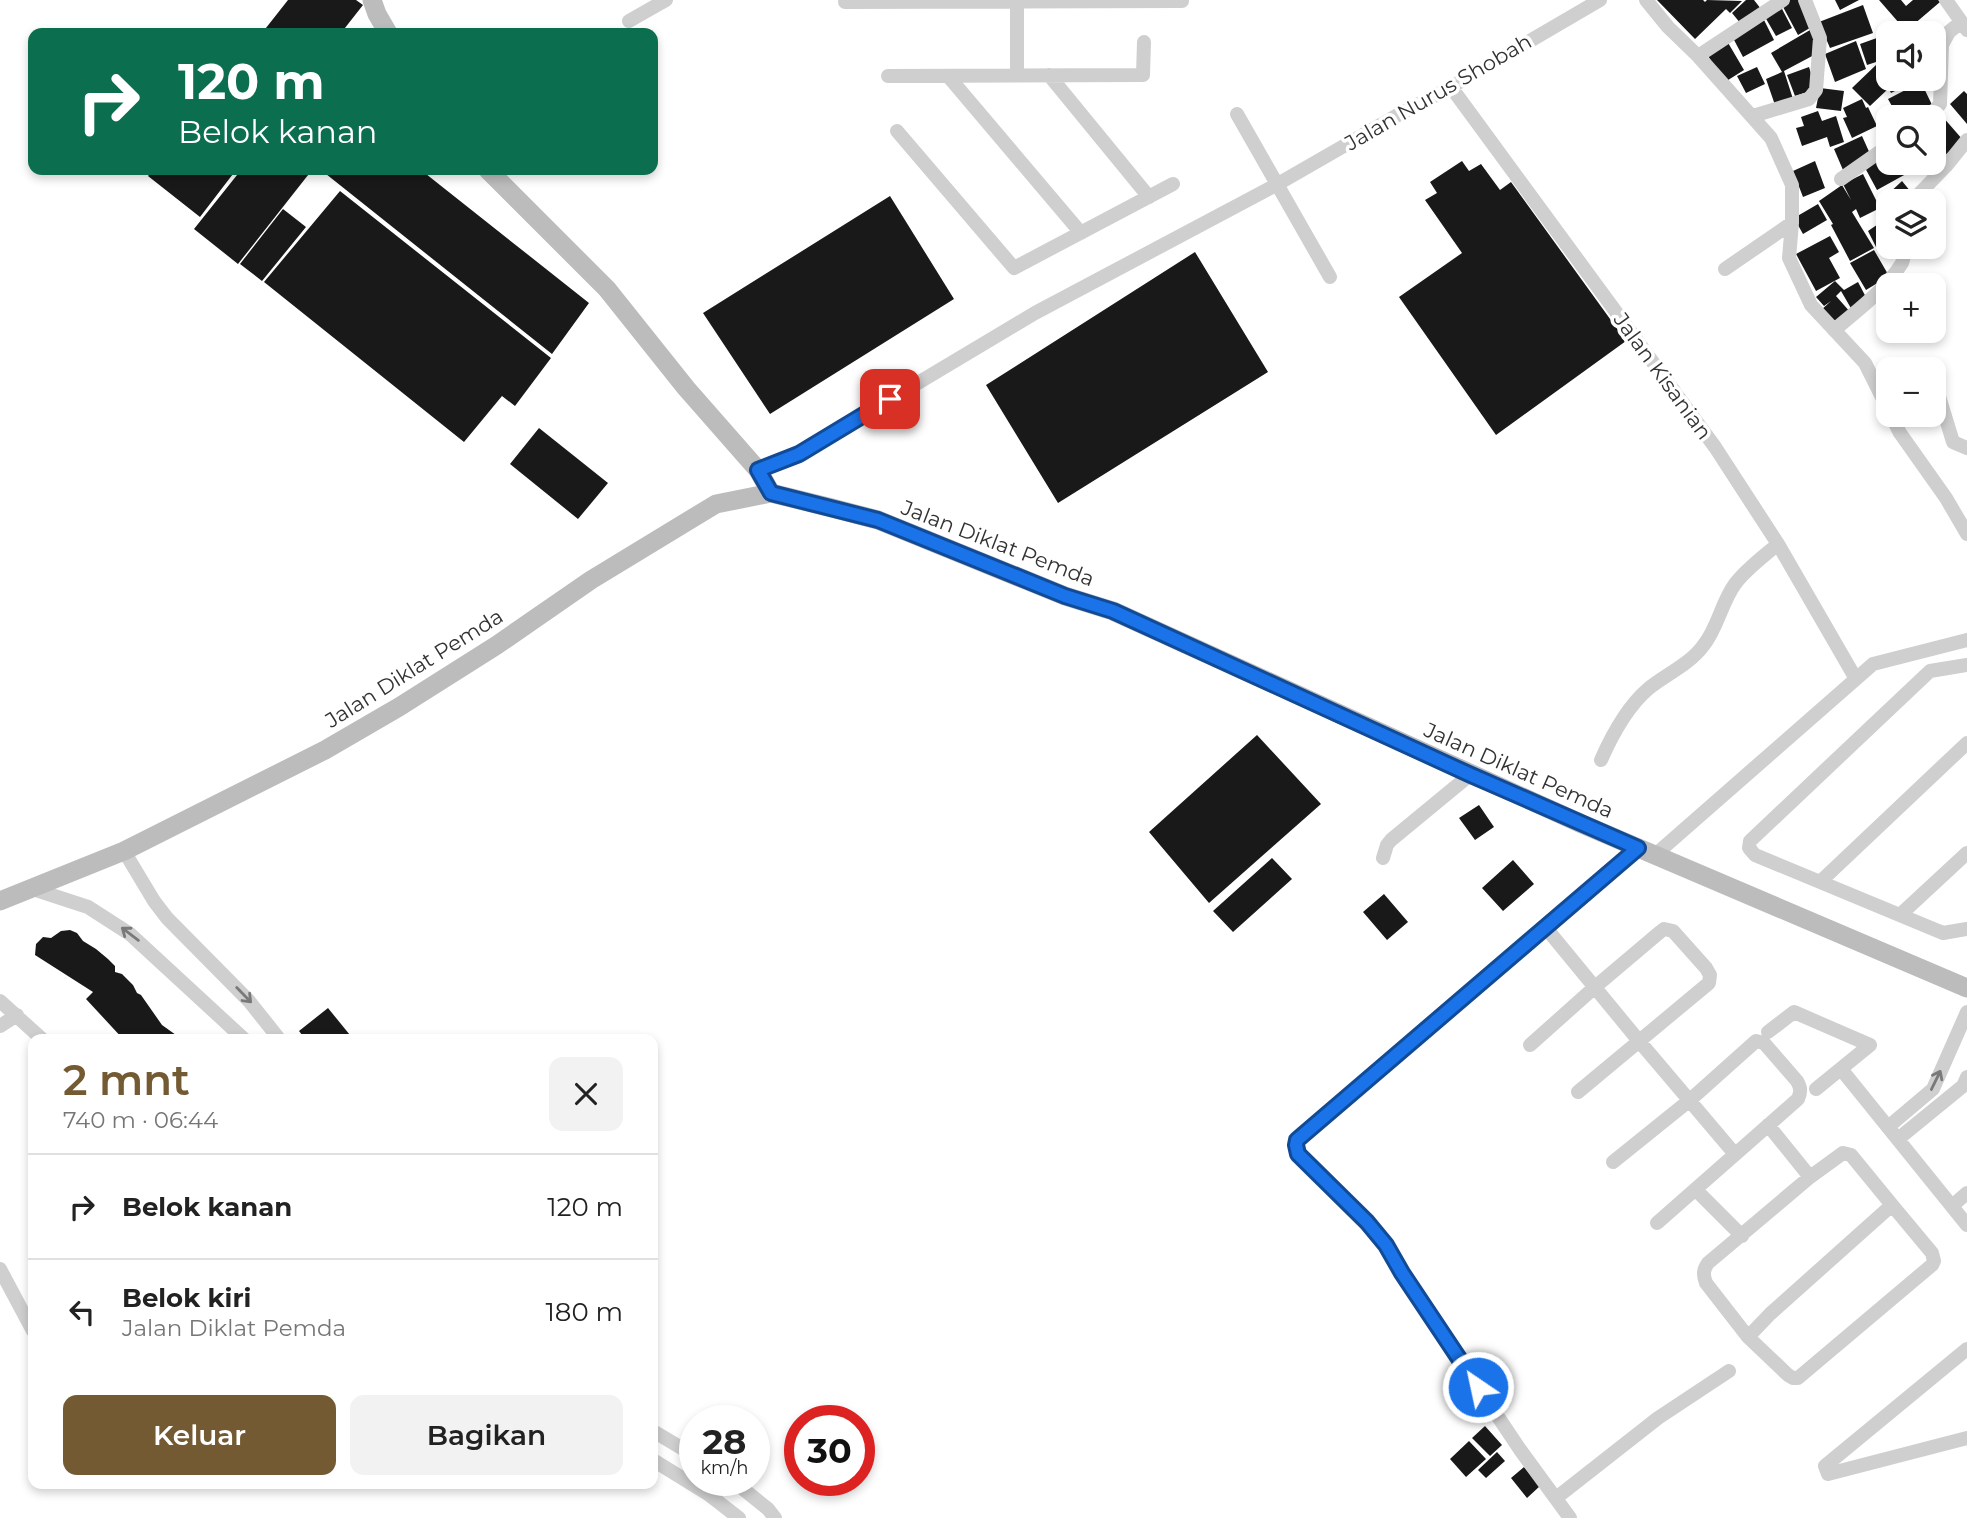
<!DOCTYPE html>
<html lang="id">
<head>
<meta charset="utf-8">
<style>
  body { margin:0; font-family:Montserrat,sans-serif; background:#f2f2f2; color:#222; height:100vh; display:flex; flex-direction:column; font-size:26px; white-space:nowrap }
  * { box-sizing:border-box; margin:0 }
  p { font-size:23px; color:#767676 }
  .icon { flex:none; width:38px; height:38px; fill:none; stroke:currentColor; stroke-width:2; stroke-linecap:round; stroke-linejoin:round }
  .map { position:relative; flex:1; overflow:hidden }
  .panel { position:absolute; left:28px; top:1034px; width:630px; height:455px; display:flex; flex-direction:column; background:#fff; border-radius:14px; box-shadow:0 4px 10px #0003 }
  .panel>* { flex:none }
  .banner { position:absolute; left:28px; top:28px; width:630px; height:147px; border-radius:14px; box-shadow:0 4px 10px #0003; background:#0b6e4f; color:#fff; overflow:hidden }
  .tools { position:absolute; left:1876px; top:21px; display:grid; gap:14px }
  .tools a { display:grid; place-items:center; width:70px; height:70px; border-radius:14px; background:#fff; box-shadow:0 4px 10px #0003; font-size:35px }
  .speed { position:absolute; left:679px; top:1405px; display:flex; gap:14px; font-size:35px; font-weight:700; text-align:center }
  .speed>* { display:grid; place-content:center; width:91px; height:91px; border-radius:50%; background:#fff; box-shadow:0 4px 10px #0003; line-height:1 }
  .speed small { font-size:18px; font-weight:400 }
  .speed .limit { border:10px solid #d22; background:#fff; color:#111 }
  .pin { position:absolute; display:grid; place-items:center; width:60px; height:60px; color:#fff; margin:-30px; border-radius:14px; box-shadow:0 4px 10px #0006 }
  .me { position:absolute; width:77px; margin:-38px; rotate:326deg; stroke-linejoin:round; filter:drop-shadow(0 0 5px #0008) }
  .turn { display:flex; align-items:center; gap:24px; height:147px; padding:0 35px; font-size:32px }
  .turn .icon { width:91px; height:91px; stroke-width:2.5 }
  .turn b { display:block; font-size:49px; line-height:60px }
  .round { display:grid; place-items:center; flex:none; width:74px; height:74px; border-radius:14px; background:#f2f2f2 }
  .overview { display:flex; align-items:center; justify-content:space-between; height:119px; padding:0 35px }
  h1 { font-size:42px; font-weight:600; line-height:52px; color:#745a32 }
  .action { display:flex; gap:14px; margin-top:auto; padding:14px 35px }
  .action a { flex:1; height:80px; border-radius:14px; background:#745a32; color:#fff; font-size:28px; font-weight:600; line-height:80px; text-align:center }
  .action a+a { background:#f2f2f2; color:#222 }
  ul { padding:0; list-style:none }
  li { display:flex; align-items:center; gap:21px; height:105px; padding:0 35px; border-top:2px solid #e0e0e0 }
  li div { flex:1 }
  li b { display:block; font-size:26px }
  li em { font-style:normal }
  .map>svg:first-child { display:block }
</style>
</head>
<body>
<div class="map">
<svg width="1967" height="1518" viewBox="0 0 1967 1518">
  <rect width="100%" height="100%" fill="#fff"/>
  <path fill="#191919" d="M 288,0 L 356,0 L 363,5 L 341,33 L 262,33 Z
    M 1657,0 L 1703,0 L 1705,2 L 1707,0 L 1742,1 L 1730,13 L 1726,9 L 1695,39 Z
    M 1746,0 L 1754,0 L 1761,9 L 1741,24 L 1732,13 Z
    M 1790,0 L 1802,0 L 1815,25 L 1798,35 L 1782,5 Z
    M 1835,0 L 1859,0 L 1840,10 Z
    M 1879,0 L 1901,0 L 1906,6 L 1913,0 L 1938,0 L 1940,2 L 1906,31 Z
    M 1863,5 L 1873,33 L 1830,48 L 1819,22 Z
    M 1781,7 L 1792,28 L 1776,36 L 1765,17 Z
    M 1764,20 L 1774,40 L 1743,57 L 1733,38 Z
    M 1810,30 L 1820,47 L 1816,54 L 1784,71 L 1793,99 L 1775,105 L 1766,79 L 1782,72 L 1771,53 Z
    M 1888,34 L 1888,58 L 1867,65 L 1860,44 Z
    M 1727,41 L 1744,70 L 1725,82 L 1706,53 Z
    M 1856,41 L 1866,69 L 1835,82 L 1825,54 Z
    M 1876,65 L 1888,89 L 1870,106 L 1852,88 Z
    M 1888,66 L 1888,79 L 1919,79 L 1891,93 L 1880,70 Z
    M 1757,67 L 1765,84 L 1746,93 L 1737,76 Z
    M 1809,67 L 1816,89 L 1795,96 L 1787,75 Z
    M 1921,82 L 1934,109 L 1919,117 L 1898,117 L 1888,99 Z
    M 1820,88 L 1844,91 L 1841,111 L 1816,108 Z
    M 1964,91 L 1967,94 L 1967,124 L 1950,104 Z
    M 1862,99 L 1866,108 L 1868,107 L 1877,126 L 1852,138 L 1843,118 L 1847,117 L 1843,108 Z
    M 1818,111 L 1822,121 L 1836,116 L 1844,142 L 1830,147 L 1827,137 L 1802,146 L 1796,128 L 1804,126 L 1801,117 Z
    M 1942,116 L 1963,140 L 1944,156 L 1934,143 L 1934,123 Z
    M 1862,136 L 1871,156 L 1843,170 L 1834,149 Z
    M 1888,153 L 1888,163 L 1912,163 L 1915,169 L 1877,190 L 1864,166 Z
    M 1462,161 L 1469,171 L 1481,164 L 1500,190 L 1511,182 L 1626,341 L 1496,435 L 1399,297 L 1462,253 L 1425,200 L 1437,193 L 1430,182 Z
    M 1815,161 L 1825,188 L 1803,197 L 1793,171 Z
    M 153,170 L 236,170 L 200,217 L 148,176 Z
    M 241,170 L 312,170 L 238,264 L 194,229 Z
    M 321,170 L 421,170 L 589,303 L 552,354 Z
    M 1863,174 L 1880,208 L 1860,218 L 1856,209 L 1852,212 L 1874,248 L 1850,261 L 1831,225 L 1833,224 L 1819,201 L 1842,185 L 1851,200 L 1843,184 Z
    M 1902,181 L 1915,197 L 1911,201 L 1889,201 L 1885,197 Z
    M 340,191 L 551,358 L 515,406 L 502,396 L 464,442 L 264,282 Z
    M 890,196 L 954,299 L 770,414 L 703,313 Z
    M 1818,204 L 1827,220 L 1803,234 L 1794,218 Z
    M 283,209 L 306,227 L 262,281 L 240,264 Z
    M 1887,218 L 1888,239 L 1876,247 L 1868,231 Z
    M 1830,236 L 1839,252 L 1829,258 L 1840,278 L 1816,291 L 1796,254 Z
    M 1874,250 L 1889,276 L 1866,290 L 1850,263 Z
    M 1195,252 L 1268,372 L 1058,503 L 986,385 Z
    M 1911,274 L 1919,285 L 1897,285 Z
    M 1835,281 L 1844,290 L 1858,282 L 1868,301 L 1852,310 L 1841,291 L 1836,296 L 1851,313 L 1836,328 L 1820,311 L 1831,301 L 1824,306 L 1816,297 Z
    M 539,428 L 608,483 L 578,519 L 510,464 Z
    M 1257,735 L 1321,804 L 1209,903 L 1149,832 Z
    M 1479,805 L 1494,827 L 1475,840 L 1459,818 Z
    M 1272,858 L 1292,879 L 1233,932 L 1213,911 Z
    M 1513,860 L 1534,884 L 1503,911 L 1482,888 Z
    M 1384,894 L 1408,922 L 1387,940 L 1363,912 Z
    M 70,930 L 77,933 L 83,941 L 96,949 L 108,959 L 115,966 L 115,972 L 122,974 L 133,985 L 137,993 L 141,995 L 162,1025 L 183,1040 L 124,1040 L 86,999 L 93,992 L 35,955 L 36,944 L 43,937 L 51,938 L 61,931 Z
    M 328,1008 L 354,1040 L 306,1040 L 299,1031 Z
    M 1485,1426 L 1502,1445 L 1490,1456 L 1472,1438 Z
    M 1469,1441 L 1486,1459 L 1466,1477 L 1450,1459 Z
    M 1497,1452 L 1505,1461 L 1486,1478 L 1478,1470 Z
    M 1524,1467 L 1540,1486 L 1527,1498 L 1511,1478 Z"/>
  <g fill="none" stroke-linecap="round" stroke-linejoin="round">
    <path stroke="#cfcfcf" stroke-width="14" d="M 1646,0 L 1668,27 L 1698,56 L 1771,138 L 1792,185 L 1792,223 L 1789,258 L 1811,305 L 1865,363 L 1888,409
      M 1946,0 L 1967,30
      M 845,2 L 1182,1
      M 629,21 L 666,0
      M 1698,56 L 1783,0
      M 1017,75 L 1017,0
      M 1049,75 L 1149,197
      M 888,76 L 1143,75 L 1144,42
      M 948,76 L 1081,233
      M 1451,87 L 1715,447 L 1778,544 L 1856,679
      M 1237,114 L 1330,277
      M 1753,116 L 1809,99 L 1816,90 L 1820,38 L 1805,0
      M 1929,117 L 1940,104 L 1942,45 L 1949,32 L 1961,22
      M 897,131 L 1014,268 L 1173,184
      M 1841,179 L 1888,146
      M 1914,201 L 1917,196 L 1946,166 L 1967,140
      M 1725,269 L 1792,223
      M 1834,330 C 1856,312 1887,288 1902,263 C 1904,258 1904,252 1905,247
      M 1934,380 L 1953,442 L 1967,448
      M 1891,415 L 1900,433 L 1946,498 L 1967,534
      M 758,470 L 799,454 L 1035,313 L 1276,185 L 1396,116 L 1451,87 L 1600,0
      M 1967,665 L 1930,671 L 1750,841 L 1749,848 L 1755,855 L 1943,933 L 1967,929
      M 1601,760 C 1612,735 1627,707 1648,689 C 1665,675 1690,664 1703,646 C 1718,628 1721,603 1735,584 C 1746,569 1764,556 1778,544
      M 124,851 L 154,901 L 167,918 L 249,1001 L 280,1040
      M 1655,855 L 1873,664 L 1967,640
      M 1383,858 L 1387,845 L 1391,840 L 1471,774
      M 1820,882 L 1967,743
      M 33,889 L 88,907 L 130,934 L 245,1040
      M 1900,915 L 1967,853
      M 1546,928 L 1639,1041 L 1734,1153
      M 0,1001 L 43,1040
      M 0,1026 L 17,1015
      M 1768,1032 L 1794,1012 L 1870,1045 L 1816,1089
      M 1530,1045 L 1595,987 L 1660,932 L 1664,929 L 1673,931 L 1706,968 L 1710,975 L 1709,983 L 1578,1092
      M 1841,1069 L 1967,1225
      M 1768,1125 L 1810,1177
      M 1888,1127 L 1933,1089 L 1967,1012
      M 1898,1139 L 1963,1086 L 1967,1077
      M 1843,1153 L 1851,1155 L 1892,1205 L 1770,1314 L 1748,1337 L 1706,1283 C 1703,1275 1703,1270 1708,1263 L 1810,1177 Z
      M 1613,1162 L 1690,1100 L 1756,1041 L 1764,1043 L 1797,1081 C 1801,1088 1801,1092 1798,1099 L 1657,1223
      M 1696,1190 L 1742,1236
      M 1952,1206 L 1967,1193
      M 0,1269 L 33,1331
      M 1748,1337 L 1788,1375 L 1793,1378 L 1798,1378 L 1932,1265 L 1934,1261 L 1932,1253 L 1892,1205
      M 1967,1349 L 1825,1466 L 1828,1474 L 1967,1438
      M 653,1431 L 695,1456
      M 653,1460 L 708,1494 L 739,1518
      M 732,1480 L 768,1509 L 775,1518
      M 1556,1498 L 1658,1418 L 1729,1371
      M 1570,1518 L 1521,1451 L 1402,1273 L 1386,1245 L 1367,1222 L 1298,1154 L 1296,1150 L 1297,1140 L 1638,848"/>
    <path stroke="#bcbcbc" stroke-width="19" d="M 372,0 L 377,14 L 388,33
      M 488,170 L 607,289 L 686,388 L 758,470 L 771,493
      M 0,901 L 124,851 L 325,750 L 399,707 L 497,645 L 591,580 L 716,504 L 771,493 L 832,508 L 878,520 L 1065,596 L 1113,611 L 1582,824 L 1967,988"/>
  </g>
  <defs><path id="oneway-shaft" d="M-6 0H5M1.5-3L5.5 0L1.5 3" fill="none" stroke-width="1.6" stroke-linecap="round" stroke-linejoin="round" transform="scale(1.75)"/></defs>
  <g stroke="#797979">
    <use href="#oneway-shaft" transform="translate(130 934) rotate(-143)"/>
    <use href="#oneway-shaft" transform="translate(244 995) rotate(46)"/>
    <use href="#oneway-shaft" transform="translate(1936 1080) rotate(-64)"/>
  </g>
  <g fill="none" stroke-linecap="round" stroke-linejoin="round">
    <g stroke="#114b97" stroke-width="18">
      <path id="route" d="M 890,399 L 799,454 L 758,470 L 771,493 L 878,520 L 1065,596 L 1113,611 L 1471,775 L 1638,848 L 1297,1140 L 1296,1145 L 1298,1154 L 1367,1222 L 1386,1245 L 1402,1273 L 1478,1387"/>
    </g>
    <use href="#route" stroke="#1a73e8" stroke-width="12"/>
  </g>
  <g text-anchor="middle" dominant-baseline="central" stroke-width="7" stroke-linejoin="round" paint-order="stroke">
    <g font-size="21" fill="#323232" stroke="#fff">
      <text transform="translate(1438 92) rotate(-30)">Jalan Nurus Shobah</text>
      <text transform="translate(1663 376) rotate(54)">Jalan Kisanian</text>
      <text transform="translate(998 543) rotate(21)">Jalan Diklat Pemda</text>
      <text transform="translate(414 668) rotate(-32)">Jalan Diklat Pemda</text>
      <text transform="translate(1519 770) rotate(24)">Jalan Diklat Pemda</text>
    </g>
  </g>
</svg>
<div class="tools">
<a><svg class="icon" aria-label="sound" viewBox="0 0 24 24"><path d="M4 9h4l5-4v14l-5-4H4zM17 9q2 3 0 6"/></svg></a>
<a><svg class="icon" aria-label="search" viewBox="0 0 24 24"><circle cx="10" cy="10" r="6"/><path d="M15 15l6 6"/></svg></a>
<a><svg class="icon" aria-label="layers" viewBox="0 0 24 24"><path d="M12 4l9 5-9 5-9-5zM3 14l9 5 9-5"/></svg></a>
<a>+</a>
<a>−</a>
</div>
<div class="speed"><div>28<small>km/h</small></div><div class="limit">30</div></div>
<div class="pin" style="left:890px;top:399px;background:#d93025"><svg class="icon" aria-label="arrive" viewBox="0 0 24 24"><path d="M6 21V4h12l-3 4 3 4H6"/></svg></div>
<svg class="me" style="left:1478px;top:1387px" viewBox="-20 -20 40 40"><circle r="17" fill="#1a73e8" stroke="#fff" stroke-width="3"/><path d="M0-11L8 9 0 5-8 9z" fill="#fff"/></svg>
<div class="banner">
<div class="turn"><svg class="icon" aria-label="right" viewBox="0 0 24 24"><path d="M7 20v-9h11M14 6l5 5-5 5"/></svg><div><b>120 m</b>Belok kanan</div></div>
</div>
<section class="panel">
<div class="overview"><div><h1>2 mnt</h1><p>740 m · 06:44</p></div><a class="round"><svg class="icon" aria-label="close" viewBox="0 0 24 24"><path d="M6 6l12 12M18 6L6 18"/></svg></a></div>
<ul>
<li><svg class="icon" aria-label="right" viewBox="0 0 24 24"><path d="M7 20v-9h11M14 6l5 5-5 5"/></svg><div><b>Belok kanan</b></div><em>120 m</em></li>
<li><svg class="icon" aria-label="left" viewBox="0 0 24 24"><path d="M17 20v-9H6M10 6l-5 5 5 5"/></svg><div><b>Belok kiri</b><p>Jalan Diklat Pemda</p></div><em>180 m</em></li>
</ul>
<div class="action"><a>Keluar</a><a>Bagikan</a></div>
</section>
</div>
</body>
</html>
